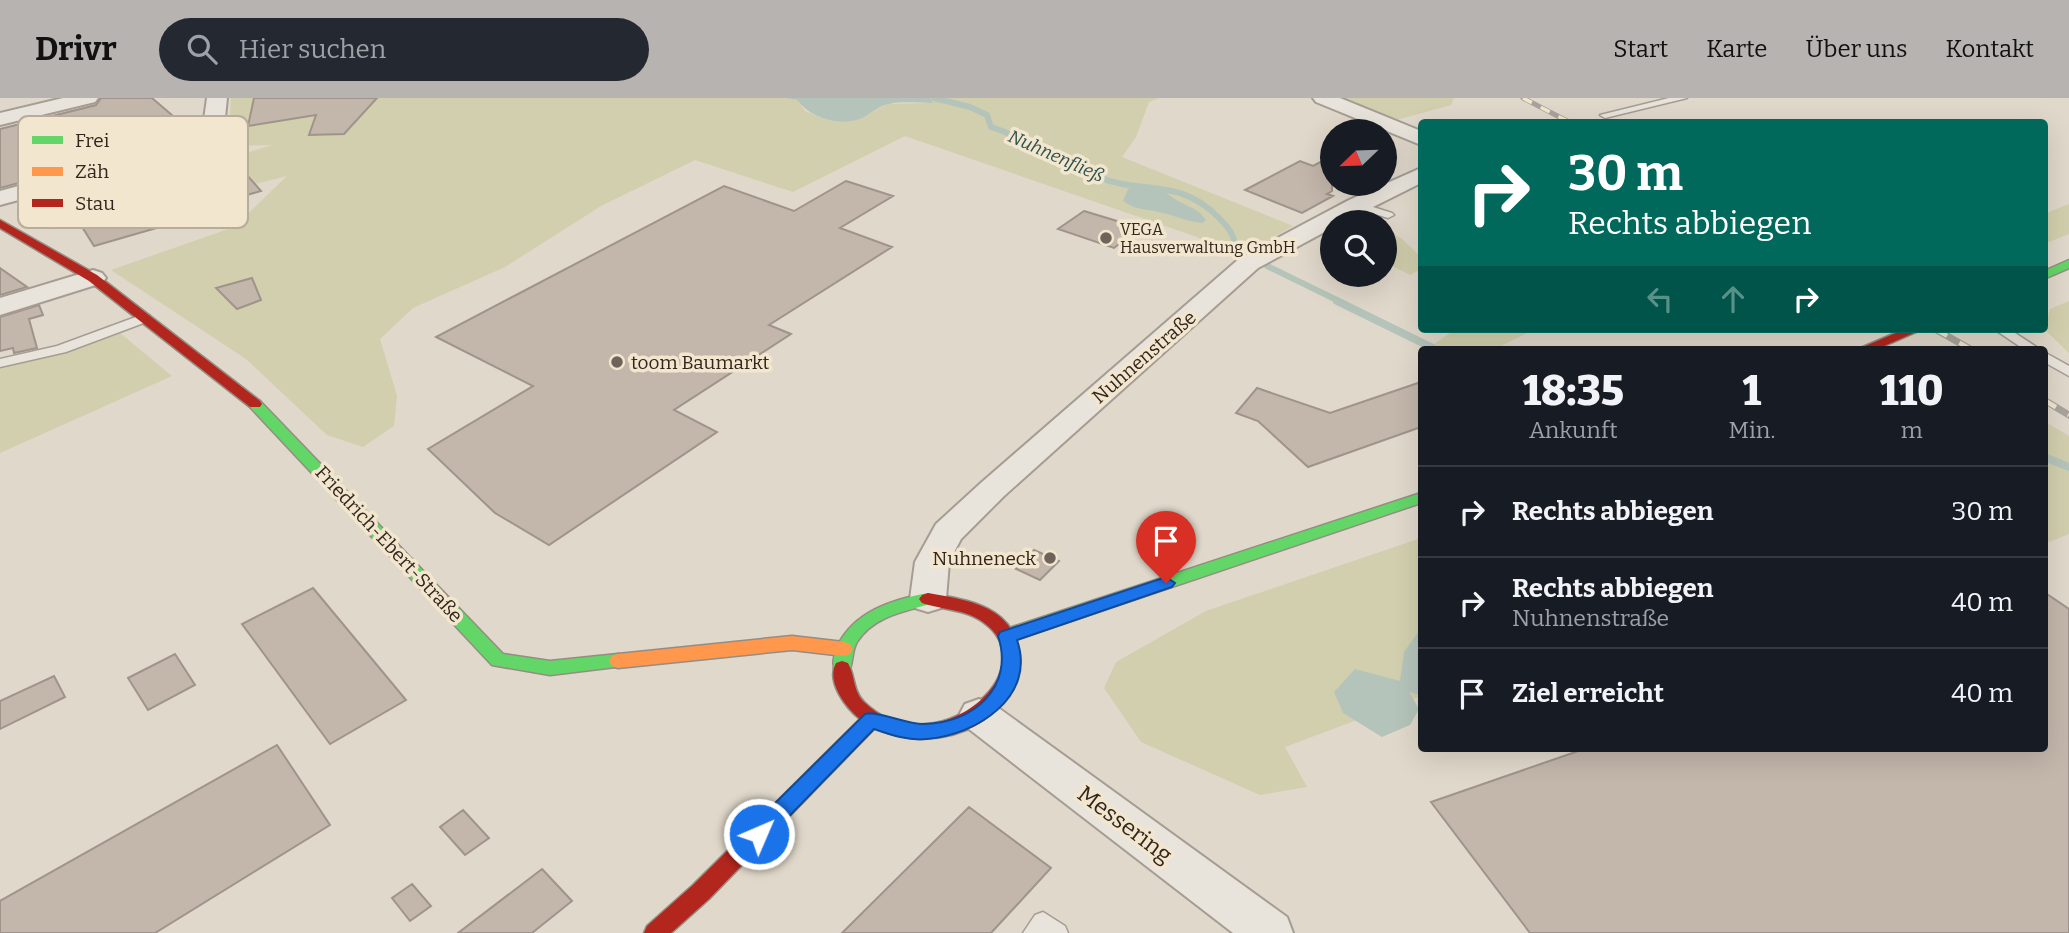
<!DOCTYPE html>
<html lang="de">
<head>
<meta charset="utf-8">
<style>
  body { margin:0; font-family:Bitter,serif; background:#242831; color:#f1f3f6; height:100vh; display:flex; flex-direction:column; font-size:26px; white-space:nowrap }
  * { box-sizing:border-box; margin:0 }
  p { font-size:23px; color:#9ea1a6 }
  .icon { flex:none; width:38px; height:38px; fill:none; stroke:currentColor; stroke-width:2; stroke-linecap:round; stroke-linejoin:round }
  .map { position:relative; flex:1; overflow:hidden }
  .details { position:absolute; left:1418px; top:248px; width:630px; height:406px; display:flex; flex-direction:column; background:#171b24; border-radius:7px; box-shadow:0 7px 28px #0002 }
  .details>* { flex:none }
  .guide { position:absolute; left:1418px; top:21px; width:630px; height:214px; border-radius:7px; box-shadow:0 7px 28px #0002; background:#00695c; color:#fff; overflow:hidden }
  .needle { width:46px; rotate:247deg }
  .tools { position:absolute; left:1320px; top:21px; display:grid; gap:14px }
  .tools a { display:grid; place-items:center; width:77px; height:77px; border-radius:50%; background:#171b24; box-shadow:0 7px 28px #0002; font-size:35px }
  .pin { position:absolute; display:grid; place-items:center; width:60px; height:60px; color:#fff; margin:-72px -30px; border-radius:50% 50% 50% 0; rotate:-45deg; box-shadow:0 0 7px #0007 }
  .pin .icon { rotate:45deg }
  .me { position:absolute; width:77px; margin:-38px; rotate:45deg; stroke-linejoin:round; filter:drop-shadow(0 0 5px #0008) }
  .turn { display:flex; align-items:center; gap:24px; height:147px; padding:0 35px; font-size:32px }
  .turn .icon { width:91px; height:91px; stroke-width:2.5 }
  .turn b { display:block; font-size:49px; line-height:60px }
  .lanes { display:flex; align-items:center; height:66px; padding:0 35px; background:#0003; justify-content:center; gap:35px; direction:ltr }
  .lanes .off { opacity:.35 }
  .eta { display:flex; justify-content:space-evenly; align-items:center; height:119px; text-align:center }
  .eta b { font-size:42px; font-weight:800; line-height:49px }
  ul { padding:0; list-style:none }
  li { display:flex; align-items:center; gap:21px; height:91px; padding:0 35px; border-top:2px solid #363941 }
  li div { flex:1 }
  li b { display:block; font-size:26px }
  li em { font-style:normal }
  header { display:flex; align-items:center; gap:42px; box-sizing:border-box; height:98px; padding:0 35px; background:#b6b3b0; color:#111 }
  header strong { font-size:33px }
  nav { display:flex; gap:38px; margin-inline-start:auto; font-size:24px }
  .search { width:490px; height:63px; background:#242831; display:flex; align-items:center; gap:18px; box-sizing:border-box; padding:0 24px; border-radius:38px; color:#9ea1a6; font-size:26px }
  .map>svg:first-child { display:block }
</style>
</head>
<body>
<header>
<strong>Drivr</strong>
<div class="search"><svg class="icon" aria-label="search" viewBox="0 0 24 24"><circle cx="10" cy="10" r="6"/><path d="M15 15l6 6"/></svg>Hier suchen</div>
<nav><a>Start</a><a>Karte</a><a>Über uns</a><a>Kontakt</a></nav>
</header>
<div class="map">
<svg width="2069" height="835" viewBox="0 0 2069 835">
  <rect width="100%" height="100%" fill="#e0d8ca"/>
  <path fill="#d1cfad" d="M 231,0 L 786,0 L 797,2 L 805,13 L 825,21 L 860,21 L 887,6 L 932,5 L 930,0 L 1159,0 L 1149,4 L 1136,39 L 1122,59 L 1293,128 L 1236,161 L 1197,139 L 905,38 L 793,94 L 695,62 L 601,108 L 505,169 L 413,210 L 380,241 L 397,298 L 394,328 L 363,349 L 327,337 L 246,261 L 111,172 L 234,129 L 287,78 L 223,94 L 205,67 L 273,47 L 228,48 Z
    M 1337,0 L 1454,0 L 1451,7 L 1393,23 Z
    M 2069,106 L 2069,136 L 2044,146 L 2044,116 Z
    M 1384,132 L 1401,140 L 1421,159 L 1421,171 L 1410,177 L 1384,164 Z
    M 2069,203 L 2069,255 L 2045,232 L 2050,211 Z
    M 1456,231 L 1525,231 L 1529,234 L 1493,252 L 1447,252 L 1434,246 Z
    M 120,235 L 172,278 L 0,355 L 0,269 L 59,255 Z
    M 2044,323 L 2069,338 L 2069,436 L 2044,446 Z
    M 1421,440 L 1421,598 L 1285,649 L 1307,689 L 1260,697 L 1141,644 L 1104,590 L 1116,564 L 1206,513 Z"/>
  <path fill="#b5c4ba" d="M 786,0 L 930,0 L 933,5 C 919,5 903,3 889,6 C 879,7 870,17 860,21 C 838,28 810,20 797,2 Z
    M 1145,86 C 1166,91 1166,97 1182,105 C 1193,111 1198,111 1206,122 L 1202,125 C 1187,124 1174,117 1159,114 C 1142,110 1138,113 1123,103 L 1128,91 Z
    M 1421,530 L 1421,597 L 1409,594 L 1419,611 L 1410,627 L 1382,639 L 1343,615 L 1334,594 L 1355,571 L 1400,583 L 1404,554 Z"/>
  <g fill="none" stroke-linecap="round" stroke-linejoin="round">
    <path stroke="#b5c4ba" stroke-width="6" d="M 934,0 L 970,9 L 987,17 L 991,29 C 1029,41 1061,64 1098,79 C 1142,97 1178,79 1218,119 C 1229,130 1233,135 1236,150 L 1244,156
      M 1267,168 L 1341,204"/>
    <path stroke="#b5c4ba" stroke-width="8" d="M 1337,203 L 1437,252
      M 2044,359 L 2069,369"/>
  </g>
  <path fill="#c3b6ab" stroke="#a0948a" stroke-width="2" d="M 101,0 L 152,0 L 180,24 L 180,41 L 0,90 L 0,31 L 96,7 Z
    M 254,0 L 377,0 L 344,36 L 309,37 L 316,17 L 248,28 Z
    M 1332,58 L 1332,93 L 1327,96 L 1333,98 L 1302,115 L 1245,92 L 1300,63 L 1313,68 Z
    M 179,61 L 179,72 L 246,76 L 261,93 L 236,100 L 240,106 L 94,148 L 79,124 L 56,130 L 48,115 L 37,118 L 28,102 Z
    M 846,83 L 893,98 L 840,130 L 892,149 L 769,227 L 791,236 L 674,312 L 717,334 L 549,447 L 495,415 L 428,351 L 533,288 L 436,239 L 724,88 L 794,113 Z
    M 1084,113 L 1140,130 L 1114,150 L 1058,131 Z
    M 0,170 L 27,189 L 0,197 Z
    M 252,180 L 261,202 L 237,211 L 216,190 Z
    M 39,207 L 43,217 L 29,221 L 37,250 L 14,255 L 13,250 L 0,253 L 0,219 Z
    M 1421,284 L 1421,329 L 1308,369 L 1258,323 L 1236,315 L 1257,290 L 1330,315 Z
    M 1034,452 L 1059,463 L 1040,482 L 1016,471 Z
    M 313,490 L 406,602 L 330,646 L 242,526 Z
    M 2044,494 L 2069,511 L 2069,835 L 1530,835 L 1431,704 L 1584,651 L 2044,651 Z
    M 175,556 L 195,587 L 148,612 L 128,580 Z
    M 54,578 L 65,599 L 0,631 L 0,603 Z
    M 277,647 L 330,727 L 155,835 L 0,835 L 0,803 Z
    M 969,709 L 1051,770 L 991,835 L 842,835 Z
    M 463,712 L 489,740 L 465,757 L 440,729 Z
    M 542,771 L 572,803 L 532,835 L 458,835 Z
    M 412,786 L 431,808 L 410,823 L 392,800 Z"/>
  <g fill="none" stroke-linecap="round" stroke-linejoin="round">
    <g stroke="#a59d94" stroke-width="3">
      <path id="lane" d="M 1669,0 L 1687,0 L 1605,20 L 1600,17 Z
        M 1357,104 L 1392,115 L 1394,117 L 1388,120 L 1353,109 L 1351,107 Z
        M 144,216 L 149,217 L 149,223 L 66,254 L 0,269 L 0,261 L 57,248 Z
        M 1994,231 L 2009,231 L 2041,252 L 2025,252 Z
        M 2044,254 L 2069,268 L 2069,278 L 2044,264 Z
        M 1043,814 L 1065,828 L 1068,835 L 1023,835 L 1035,817 Z"/>
    </g>
    <g stroke="#a59d94" stroke-width="4">
      <path id="street" d="M 63,0 L 98,0 L 95,4 L 0,27 L 0,15 Z
        M 207,0 L 227,0 L 223,39 L 211,50 L 0,107 L 0,93 L 195,40 L 202,36 Z
        M 1313,0 L 1340,0 L 1421,33 L 1421,47 L 1316,4 Z
        M 1421,70 L 1421,85 L 1343,124 L 1332,124 L 1332,130 L 1258,170 L 1004,398 L 961,441 L 949,464 L 946,501 L 941,510 L 928,514 L 915,510 L 910,501 L 915,464 L 936,426 L 982,384 L 1240,160 L 1349,102 Z
        M 93,172 L 102,175 L 106,180 L 102,185 L 0,217 L 0,200 Z
        M 979,601 L 993,606 L 1287,819 L 1293,835 L 1233,835 L 965,628 L 959,617 L 965,606 Z"/>
    </g>
    <g stroke="#958d83" stroke-width="3">
      <path id="fast" d="M 2069,162 L 2069,170 L 2044,181 L 2044,173 Z
        M 255,302 L 260,303 L 503,556 L 550,563 L 618,556 L 624,558 L 627,563 L 624,568 L 550,577 L 492,567 L 250,309 L 248,306 Z
        M 1421,395 L 1421,405 L 1012,543 L 1000,543 L 997,538 L 1000,533 Z
        M 928,495 L 934,497 L 937,501 L 934,505 C 907,513 874,517 857,544 C 851,554 854,565 848,575 L 842,577 L 836,575 C 831,567 834,557 837,549 C 854,513 892,502 928,495 Z"/>
    </g>
    <g stroke="#958d83" stroke-width="3">
      <path id="slow" d="M 792,538 L 844,544 L 850,546 L 853,551 L 850,556 L 844,558 L 792,552 L 618,570 L 612,568 L 609,563 L 612,558 L 618,556 Z"/>
    </g>
    <g stroke="#958d83" stroke-width="3">
      <path id="jam" d="M 0,122 L 97,177 L 260,303 L 262,306 L 260,309 L 250,309 L 89,183 L 0,130 Z
        M 1905,231 L 1923,231 L 1875,252 L 1856,252 Z
        M 928,495 C 950,499 975,502 995,515 C 1037,543 1018,604 979,626 C 947,644 907,645 875,630 L 709,801 L 671,835 L 644,835 L 647,828 L 693,787 L 860,621 C 846,610 826,584 836,565 L 842,563 L 848,565 C 855,578 853,593 864,604 C 932,671 1051,572 983,524 C 965,511 943,512 922,505 L 919,501 L 922,497 Z"/>
    </g>
    <use href="#lane" fill="#e9e4db" fill-rule="evenodd"/>
    <use href="#street" fill="#e9e4db" fill-rule="evenodd"/>
    <use href="#fast" fill="#63d668" fill-rule="evenodd"/>
    <use href="#slow" fill="#ff974d" fill-rule="evenodd"/>
    <use href="#jam" fill="#b3261e" fill-rule="evenodd"/>
    <g stroke="#a8a39c" stroke-width="5">
      <path id="rail-far1" d="M 1523,0 L 1569,24"/>
    </g>
    <g stroke="#a8a39c" stroke-width="7">
      <path id="rail" d="M 1935,231 L 1972,252
        M 2044,302 L 2069,317"/>
    </g>
    <use href="#rail-far1" stroke="#f2e6cf" stroke-width="3.5" stroke-dasharray="10" stroke-linecap="butt"/>
    <use href="#rail" stroke="#f2e6cf" stroke-width="4.5" stroke-dasharray="14" stroke-linecap="butt"/>
  </g>
  <path fill="#1a73e8" stroke="#114b97" stroke-width="2" d="M 1166,479 L 1175,485 L 1172,489 L 1017,542 C 1037,599 976,637 927,641 C 909,643 891,637 874,631 L 766,742 L 759,745 L 751,742 L 748,736 L 751,729 L 865,616 C 876,612 906,626 923,626 C 973,626 1015,589 998,538 L 1000,534 Z"/>
  <g fill="#6f645a" stroke="#f2e6cf" stroke-width="2.5">
    <circle cx="1106" cy="140" r="7"/>
    <circle cx="617" cy="264" r="7"/>
    <circle cx="1050" cy="460" r="7"/>
  </g>
  <g text-anchor="middle" dominant-baseline="central" stroke-width="7" stroke-linejoin="round" paint-order="stroke">
    <g font-size="16" fill="#32261d" stroke="#f2e6cf" text-anchor="start">
      <text x="1120" y="131">VEGA<tspan x="1120" dy="18">Hausverwaltung GmbH</tspan></text>
    </g>
    <g font-size="18" font-style="italic" fill="#2d514d" stroke="#f2e6cf">
      <text transform="translate(1056 58) rotate(24)">Nuhnenfließ</text>
    </g>
    <g font-size="19" fill="#32261d" stroke="#f2e6cf">
      <text transform="translate(1144 259) rotate(-41)">Nuhnenstraße</text>
      <text transform="translate(389 446) rotate(47)">Friedrich-Ebert-Straße</text>
    </g>
    <g font-size="19" fill="#32261d" stroke="#f2e6cf" text-anchor="start">
      <text x="631" y="264">toom Baumarkt</text>
      <text x="1036" y="460" text-anchor="end">Nuhneneck</text>
    </g>
    <g font-size="23" fill="#32261d" stroke="#f2e6cf">
      <text transform="translate(1125 726) rotate(37)">Messering</text>
    </g>
  </g>
  <rect x="18" y="18" width="230" height="112" rx="10" fill="#f2e6cf" stroke="#b8ac9a" stroke-width="2"/>
  <rect x="32" y="38" width="31" height="8" fill="#63d668"/>
  <rect x="32" y="69" width="31" height="9" fill="#ff974d"/>
  <rect x="32" y="101" width="31" height="8" fill="#b3261e"/>
  <g font-size="19" fill="#32261d">
    <text x="75" y="49">Frei</text>
    <text x="75" y="80">Zäh</text>
    <text x="75" y="112">Stau</text>
  </g>
</svg>
<div class="tools">
<a><svg class="needle" viewBox="-14 -14 28 28"><path d="M0-13l5 13h-10z" fill="#e53935"/><path d="M0 13l5-13h-10z" fill="#9ea1a6"/></svg></a>
<a><svg class="icon" aria-label="search" viewBox="0 0 24 24"><circle cx="10" cy="10" r="6"/><path d="M15 15l6 6"/></svg></a>
</div>
<div class="pin" style="left:1166px;top:485px;background:#d93025"><svg class="icon" aria-label="arrive" viewBox="0 0 24 24"><path d="M6 21V4h12l-3 4 3 4H6"/></svg></div>
<svg class="me" style="left:759px;top:736px" viewBox="-20 -20 40 40"><circle r="17" fill="#1a73e8" stroke="#fff" stroke-width="3"/><path d="M0-11L8 9 0 5-8 9z" fill="#fff"/></svg>
<div class="guide">
<div class="turn"><svg class="icon" aria-label="right" viewBox="0 0 24 24"><path d="M7 20v-9h11M14 6l5 5-5 5"/></svg><div><b>30 m</b>Rechts abbiegen</div></div>
<div class="lanes"><svg class="icon off" aria-label="left" viewBox="0 0 24 24"><path d="M17 20v-9H6M10 6l-5 5 5 5"/></svg><svg class="icon off" aria-label="ahead" viewBox="0 0 24 24"><path d="M12 20V5M6 11l6-6 6 6"/></svg><svg class="icon" aria-label="right" viewBox="0 0 24 24"><path d="M7 20v-9h11M14 6l5 5-5 5"/></svg></div>
</div>
<section class="details">
<div class="eta">
<div><b>18:35</b><p>Ankunft</p></div>
<div><b>1</b><p>Min.</p></div>
<div><b>110</b><p>m</p></div>
</div>
<ul>
<li><svg class="icon" aria-label="right" viewBox="0 0 24 24"><path d="M7 20v-9h11M14 6l5 5-5 5"/></svg><div><b>Rechts abbiegen</b></div><em>30 m</em></li>
<li><svg class="icon" aria-label="right" viewBox="0 0 24 24"><path d="M7 20v-9h11M14 6l5 5-5 5"/></svg><div><b>Rechts abbiegen</b><p>Nuhnenstraße</p></div><em>40 m</em></li>
<li><svg class="icon" aria-label="arrive" viewBox="0 0 24 24"><path d="M6 21V4h12l-3 4 3 4H6"/></svg><div><b>Ziel erreicht</b></div><em>40 m</em></li>
</ul>
</section>
</div>
</body>
</html>
